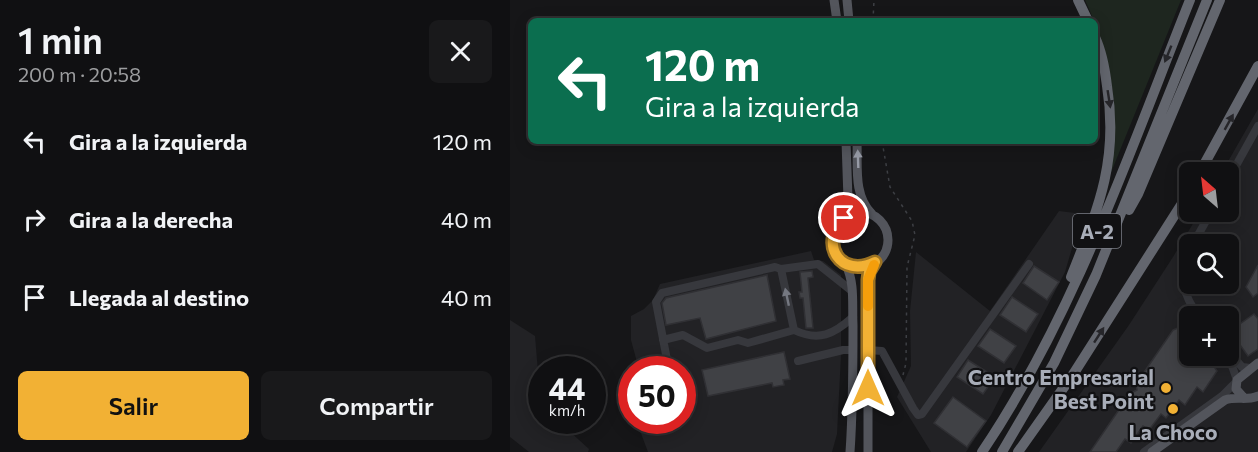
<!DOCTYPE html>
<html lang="es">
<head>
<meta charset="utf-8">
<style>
  body { margin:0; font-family:Commissioner,sans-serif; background:#19191b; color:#f1f3f6; height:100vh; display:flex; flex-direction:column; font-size:22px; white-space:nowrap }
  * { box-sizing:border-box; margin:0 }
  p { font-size:20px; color:#9c9d9f }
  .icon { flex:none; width:33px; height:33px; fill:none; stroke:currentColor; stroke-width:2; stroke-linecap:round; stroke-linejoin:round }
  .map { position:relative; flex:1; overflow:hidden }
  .drawer { display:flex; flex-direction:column; background:#101012; width:510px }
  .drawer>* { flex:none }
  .top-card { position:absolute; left:18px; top:18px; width:570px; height:126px; border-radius:9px; box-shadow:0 3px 15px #0003,0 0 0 2px #303032; background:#0b6e4f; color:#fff; overflow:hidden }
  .needle { width:39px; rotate:332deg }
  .controls { position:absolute; left:669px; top:162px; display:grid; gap:12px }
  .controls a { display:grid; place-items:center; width:60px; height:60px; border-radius:9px; background:#101012; box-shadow:0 3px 15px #0003,0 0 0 2px #303032; font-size:30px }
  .speed { position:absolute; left:18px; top:356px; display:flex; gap:12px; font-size:30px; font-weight:700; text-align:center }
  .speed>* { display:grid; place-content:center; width:78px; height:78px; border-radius:50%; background:#101012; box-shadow:0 3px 15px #0003,0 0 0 2px #303032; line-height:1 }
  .speed small { font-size:15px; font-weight:400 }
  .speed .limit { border:9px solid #d22; background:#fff; color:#111 }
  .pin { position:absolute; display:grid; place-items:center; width:51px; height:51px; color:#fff; margin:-26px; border:3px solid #fff; border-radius:50%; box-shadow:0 2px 6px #0007 }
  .me { position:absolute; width:66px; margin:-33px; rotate:0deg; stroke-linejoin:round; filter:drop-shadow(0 0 4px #0008) }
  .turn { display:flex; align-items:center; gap:21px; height:126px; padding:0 18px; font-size:27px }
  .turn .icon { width:78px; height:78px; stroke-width:2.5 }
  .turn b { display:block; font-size:42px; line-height:51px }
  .round { display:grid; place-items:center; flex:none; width:63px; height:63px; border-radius:9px; background:#19191b }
  .summary { display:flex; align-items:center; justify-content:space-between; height:102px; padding:0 18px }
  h1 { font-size:36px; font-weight:600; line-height:45px }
  .action { display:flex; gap:12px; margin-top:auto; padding:12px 18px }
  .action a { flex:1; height:69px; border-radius:9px; background:#f2b134; color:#111; font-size:24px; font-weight:600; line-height:69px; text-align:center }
  .action a+a { background:#19191b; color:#f1f3f6 }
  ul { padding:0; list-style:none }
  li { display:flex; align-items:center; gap:18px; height:78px; padding:0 18px }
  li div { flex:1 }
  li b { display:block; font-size:22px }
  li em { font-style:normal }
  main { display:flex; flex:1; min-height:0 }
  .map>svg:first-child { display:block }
</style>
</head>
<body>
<main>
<section class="drawer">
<div class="summary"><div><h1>1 min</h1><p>200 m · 20:58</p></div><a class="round"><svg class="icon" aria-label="close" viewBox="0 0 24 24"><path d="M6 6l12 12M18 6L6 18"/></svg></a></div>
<ul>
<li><svg class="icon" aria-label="left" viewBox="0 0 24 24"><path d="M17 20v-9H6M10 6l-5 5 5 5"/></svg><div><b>Gira a la izquierda</b></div><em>120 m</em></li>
<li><svg class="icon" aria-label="right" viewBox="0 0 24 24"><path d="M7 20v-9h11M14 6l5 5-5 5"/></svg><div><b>Gira a la derecha</b></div><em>40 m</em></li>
<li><svg class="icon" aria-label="arrive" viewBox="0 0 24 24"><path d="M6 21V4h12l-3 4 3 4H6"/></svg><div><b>Llegada al destino</b></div><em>40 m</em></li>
</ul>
<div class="action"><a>Salir</a><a>Compartir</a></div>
</section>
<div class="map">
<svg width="748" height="452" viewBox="0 0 748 452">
  <rect width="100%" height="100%" fill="#161618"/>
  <path fill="#222225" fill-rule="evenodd" d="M 748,109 L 748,452 L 529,452 L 619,325 L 663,257 L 690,212 L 718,212 L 718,172 L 712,172 ZM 680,244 L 718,244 L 718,284 L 680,284 ZM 680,316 L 718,316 L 718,356 L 680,356 Z
    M 549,211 L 565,213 L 562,248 L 555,272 L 481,415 L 456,452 L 421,452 L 387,397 L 401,366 L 400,311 L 406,252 L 480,311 Z
    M 301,251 L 304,260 L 313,261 L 331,275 L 331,355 L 327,434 L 322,452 L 138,452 L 126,420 L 172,420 L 172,369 L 127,369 L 127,362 L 121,340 L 121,316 L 134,309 L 143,300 L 150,284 Z
    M 0,320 L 25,336 L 32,420 L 47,420 L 79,449 L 78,452 L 19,452 L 0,437 Z"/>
  <path fill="#1e261f" d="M 575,0 L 671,0 L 600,175 C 610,109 603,60 575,0 Z"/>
  <path fill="#404145" stroke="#303034" stroke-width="1.5" d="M 748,265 L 748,293 L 743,297 L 736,287 Z
    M 524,266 L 549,282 L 537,300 L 513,283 Z
    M 302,271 L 303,277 L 298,278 L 303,328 L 296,328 L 293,298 L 290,298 L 289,292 L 292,292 L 290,272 Z
    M 257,275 L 266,321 L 196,339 L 190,318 L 156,325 L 152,303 L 156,298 Z
    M 502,297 L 528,314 L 516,332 L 490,315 Z
    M 744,314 L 748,319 L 748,349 L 738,356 L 720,331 Z
    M 675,325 L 680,331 L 680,356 L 697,356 L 707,371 L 693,392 L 687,387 L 675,405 L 669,400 L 656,418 L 651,414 L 639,430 L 633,426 L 621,443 L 615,439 L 606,452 L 580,452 L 615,401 L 619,401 L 621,393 L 627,390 L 626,384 L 663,330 Z
    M 480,329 L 506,346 L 494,363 L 468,346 Z
    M 274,352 L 280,379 L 273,380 L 274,385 L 263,387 L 262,383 L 198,396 L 192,370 Z
    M 458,360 L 485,377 L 473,394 L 447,377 Z
    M 443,397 L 476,421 L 457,447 L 424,423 Z"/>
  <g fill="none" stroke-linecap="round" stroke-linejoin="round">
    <path stroke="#3d3f44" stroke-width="1.5" stroke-dasharray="3 4.5" stroke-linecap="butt" d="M 363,21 L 364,0
      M 372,141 L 380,187 L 402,221 L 405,235 L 397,267 L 396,363 L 393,375"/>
    <path stroke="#37383d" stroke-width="8" d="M 718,180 L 748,126
      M 683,244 L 701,212
      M 680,251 C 668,276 673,296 689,316
      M 342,291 L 308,264 L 271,269 L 284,330 C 309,342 324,334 343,317
      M 153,340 L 173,335 L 197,348 L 228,340 L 238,343 L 284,330
      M 358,350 L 372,351 L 403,408 L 408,415 L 412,414 L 519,264
      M 718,351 L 732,367 L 741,368
      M 715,356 L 722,366 L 727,380
      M 288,361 L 333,350 L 343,350
      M 158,365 L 146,302 L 152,293 L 265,267 L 271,269
      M 634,452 L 712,396 L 726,382"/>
    <path stroke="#53555c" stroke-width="9" d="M 324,0 L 327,21
      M 337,0 L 339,21
      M 347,141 C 348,165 343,196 362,214
      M322 240a28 28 0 1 1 56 0a28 28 0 1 1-56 0Z
      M 334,218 L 338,199 L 336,141
      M 336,265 C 345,283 342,305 343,325 C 343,367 343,410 340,452
      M 734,398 L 726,389 L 727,380 L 748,363
      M 358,452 L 358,280 L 359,272 L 365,262
      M 642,452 L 715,400 C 727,396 738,401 748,396"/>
    <path stroke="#63666e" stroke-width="10" d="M 568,0 L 578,21
      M 690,172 L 748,66
      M 619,210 L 628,194 L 710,0
      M 561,277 C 588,209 609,161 597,86 C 595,69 592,52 585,37
      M 472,452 C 565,314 619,153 680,0
      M 492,452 L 544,363 L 586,275 L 697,0
      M 508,452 L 564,373 L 680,191"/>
  </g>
  <defs><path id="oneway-solid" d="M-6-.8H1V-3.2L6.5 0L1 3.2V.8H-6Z" transform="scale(1.5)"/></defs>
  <g fill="#26262a">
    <use href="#oneway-solid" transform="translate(658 54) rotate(112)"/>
    <use href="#oneway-solid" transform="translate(599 99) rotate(81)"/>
    <use href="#oneway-solid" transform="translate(719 122) rotate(-61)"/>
    <use href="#oneway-solid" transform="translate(589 335) rotate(-57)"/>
  </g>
  <use fill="#979ba6" href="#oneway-solid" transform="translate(348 159) rotate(-92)"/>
  <use fill="#757881" href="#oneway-solid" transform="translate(277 297) rotate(-102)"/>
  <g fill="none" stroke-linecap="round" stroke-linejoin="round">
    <g stroke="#9d7322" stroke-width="15">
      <path id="route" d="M 334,218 C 308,244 331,279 365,262 L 359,272 L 358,280 L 358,388"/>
    </g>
    <use href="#route" stroke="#f2b134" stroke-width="10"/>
    <path stroke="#f59e0b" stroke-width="10" d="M 358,306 L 358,280 L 364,265"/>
  </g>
  <g fill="#f2b134" stroke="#111113" stroke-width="2">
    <circle cx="656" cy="388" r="6"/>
    <circle cx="663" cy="409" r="6"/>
  </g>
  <g text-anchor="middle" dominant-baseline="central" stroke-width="4.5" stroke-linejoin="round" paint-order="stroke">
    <rect fill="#111113" stroke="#7b7e86" stroke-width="1.5" x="563" y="214" width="48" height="34" rx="4.5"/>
    <g font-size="20" font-weight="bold" fill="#a8adb8">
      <text x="587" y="231">A-2</text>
    </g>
    <g font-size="21" font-weight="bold" fill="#a8adb8" stroke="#111113" text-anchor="end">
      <text x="644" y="376">Centro Empresarial<tspan x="644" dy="24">Best Point</tspan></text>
      <text x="663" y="431" text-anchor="middle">La Choco</text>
    </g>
  </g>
</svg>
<div class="controls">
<a><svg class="needle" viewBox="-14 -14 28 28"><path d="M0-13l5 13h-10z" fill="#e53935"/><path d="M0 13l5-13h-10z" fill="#9c9d9f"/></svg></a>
<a><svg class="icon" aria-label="search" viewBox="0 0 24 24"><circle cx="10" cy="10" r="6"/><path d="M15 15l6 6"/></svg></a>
<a>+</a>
</div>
<div class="speed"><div>44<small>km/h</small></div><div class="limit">50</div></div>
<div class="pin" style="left:334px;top:218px;background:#d93025"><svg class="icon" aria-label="arrive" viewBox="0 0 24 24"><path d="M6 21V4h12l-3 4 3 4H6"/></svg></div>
<svg class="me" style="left:358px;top:388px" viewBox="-20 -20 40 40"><path d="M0-17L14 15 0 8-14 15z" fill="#f2b134" stroke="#fff" stroke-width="4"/></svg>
<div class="top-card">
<div class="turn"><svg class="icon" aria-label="left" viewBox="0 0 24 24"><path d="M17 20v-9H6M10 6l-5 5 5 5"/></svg><div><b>120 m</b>Gira a la izquierda</div></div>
</div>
</div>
</main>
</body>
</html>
